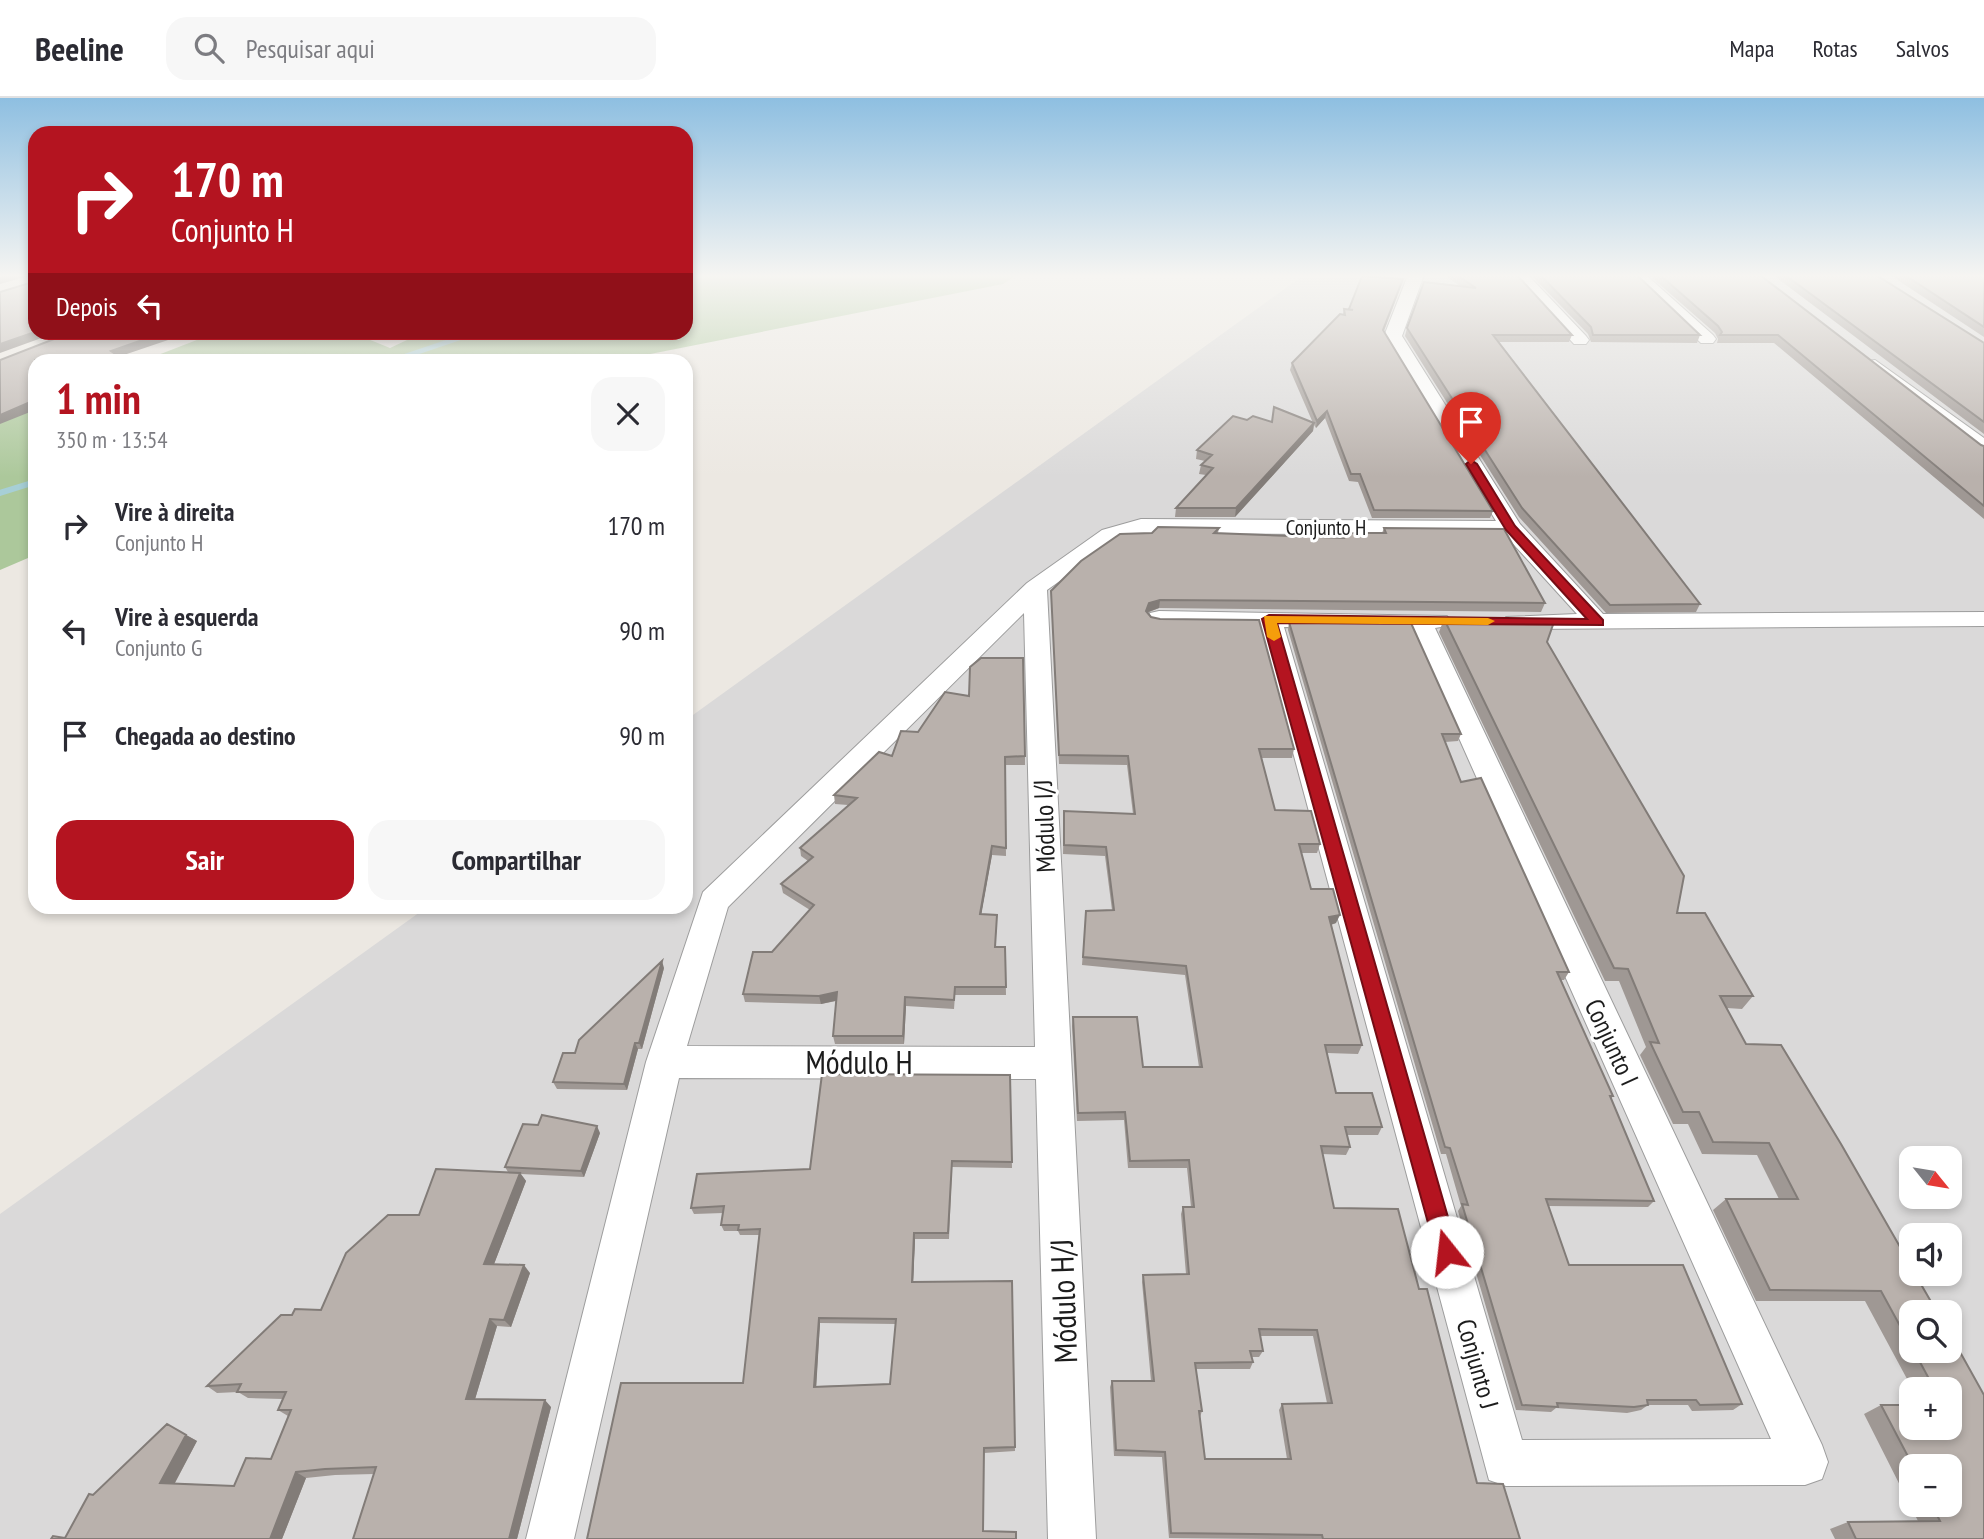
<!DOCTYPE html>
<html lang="pt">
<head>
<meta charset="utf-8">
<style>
  body { margin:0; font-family:"PT Sans Narrow",sans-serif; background:#f7f7f7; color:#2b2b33; height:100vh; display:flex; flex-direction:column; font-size:26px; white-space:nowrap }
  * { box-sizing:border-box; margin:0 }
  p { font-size:23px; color:#7c7c81 }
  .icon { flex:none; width:38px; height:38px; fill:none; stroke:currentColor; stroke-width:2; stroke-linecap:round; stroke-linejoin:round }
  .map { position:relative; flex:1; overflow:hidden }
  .drawer { position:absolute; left:28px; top:256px; width:665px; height:560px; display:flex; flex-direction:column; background:#fff; border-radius:21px; box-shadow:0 4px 10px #0003 }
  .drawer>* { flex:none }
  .top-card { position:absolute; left:28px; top:28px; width:665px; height:214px; border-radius:21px; box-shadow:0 4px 10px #0003; background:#b41420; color:#fff; overflow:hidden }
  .needle { width:46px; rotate:120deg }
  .buttons { position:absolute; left:1899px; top:1048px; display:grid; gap:14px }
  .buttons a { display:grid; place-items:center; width:63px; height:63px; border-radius:14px; background:#fff; box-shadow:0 4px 10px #0003; font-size:35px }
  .pin { position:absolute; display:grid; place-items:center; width:60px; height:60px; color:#fff; margin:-72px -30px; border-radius:50% 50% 50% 0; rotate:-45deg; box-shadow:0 0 7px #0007 }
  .pin .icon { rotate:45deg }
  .me { position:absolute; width:77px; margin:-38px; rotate:344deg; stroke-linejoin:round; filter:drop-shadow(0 0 5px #0008) }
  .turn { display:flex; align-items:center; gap:24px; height:147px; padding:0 28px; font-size:32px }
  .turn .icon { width:91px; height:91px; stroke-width:2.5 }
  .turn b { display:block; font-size:49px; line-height:60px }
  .then { display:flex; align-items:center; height:66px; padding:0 28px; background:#0003; gap:14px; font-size:26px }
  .round { display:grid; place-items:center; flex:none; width:74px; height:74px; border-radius:21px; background:#f7f7f7 }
  .head { display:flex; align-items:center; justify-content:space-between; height:119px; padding:0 28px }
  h1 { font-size:42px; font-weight:700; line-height:52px; color:#b41420 }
  .action { display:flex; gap:14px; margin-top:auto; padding:14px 28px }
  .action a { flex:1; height:80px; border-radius:21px; background:#b41420; color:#fff; font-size:28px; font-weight:700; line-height:80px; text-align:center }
  .action a+a { background:#f7f7f7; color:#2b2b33 }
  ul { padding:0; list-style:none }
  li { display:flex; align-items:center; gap:21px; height:105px; padding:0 28px }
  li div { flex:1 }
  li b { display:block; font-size:26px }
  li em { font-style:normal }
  header { display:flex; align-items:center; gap:42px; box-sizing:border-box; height:98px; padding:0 35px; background:#fff; border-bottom:2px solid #e1e1e2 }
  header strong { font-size:33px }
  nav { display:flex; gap:38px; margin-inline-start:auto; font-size:24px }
  .search { width:490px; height:63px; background:#f7f7f7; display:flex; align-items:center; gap:18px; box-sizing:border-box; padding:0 24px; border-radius:21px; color:#7c7c81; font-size:26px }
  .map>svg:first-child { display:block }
</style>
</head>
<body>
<header>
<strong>Beeline</strong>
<div class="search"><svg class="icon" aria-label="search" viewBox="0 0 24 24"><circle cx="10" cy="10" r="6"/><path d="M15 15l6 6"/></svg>Pesquisar aqui</div>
<nav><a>Mapa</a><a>Rotas</a><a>Salvos</a></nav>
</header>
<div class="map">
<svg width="1984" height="1441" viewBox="0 0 1984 1441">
  <rect width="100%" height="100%" fill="#ece8e2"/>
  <path fill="#dad9d9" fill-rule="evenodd" d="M 1304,177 L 1984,177 L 1984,1441 L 0,1441 L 0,1116 L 427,809 L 686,808 L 686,622 ZM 1911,1060 L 1950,1060 L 1950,1099 L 1911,1099 ZM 1911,1138 L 1950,1138 L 1950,1176 L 1911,1176 ZM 1911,1214 L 1950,1214 L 1950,1253 L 1911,1253 ZM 1911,1292 L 1950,1292 L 1950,1330 L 1911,1330 ZM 1911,1368 L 1950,1368 L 1950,1407 L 1911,1407 Z"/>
  <path fill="#acc89b" d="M 686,177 L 1017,177 L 1003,186 L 620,262 L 145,262 L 215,235 L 353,235 L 390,250 L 422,235 L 686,234 Z
    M 35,306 L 35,457 L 0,472 L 0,320 Z"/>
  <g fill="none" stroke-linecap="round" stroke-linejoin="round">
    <path stroke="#a7cfd6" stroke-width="5" d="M 394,262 L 477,234"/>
    <path stroke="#a7cfd6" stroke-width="6" d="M 0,395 L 35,384"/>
    <g stroke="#9d9d9d" stroke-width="2">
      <path id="minor" d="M 1408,177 L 1424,177 L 1402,238 L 1520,426 L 1603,516 L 1984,514 L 1984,528 L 1515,531 L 1506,529 L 1503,524 L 1506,519 L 1577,516 L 1505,437 L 1142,435 L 1118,442 L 1047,492 L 1096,1441 L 1048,1441 L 1036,981 L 679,980 L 574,1441 L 526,1441 L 646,964 L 703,794 L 1027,485 L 1102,432 L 1141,421 L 1496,423 L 1384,238 ZM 1024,515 L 1035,949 L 687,948 L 728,809 Z
        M 1511,177 L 1528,177 L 1586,238 L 1589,242 L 1586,246 L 1574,246 Z
        M 1629,177 L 1646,177 L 1713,237 L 1716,241 L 1713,245 L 1701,245 Z
        M 1875,262 L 1984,340 L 1984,355 L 1977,353 L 1869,271 L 1866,267 L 1869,263 Z
        M 1159,513 L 1447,518 L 1450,523 L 1447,528 L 1435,530 L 1822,1347 L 1828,1364 L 1822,1381 L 1805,1387 L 1506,1388 L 1489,1382 L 1259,528 L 1150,525 L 1147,520 L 1150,515 ZM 1284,529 L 1410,530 L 1771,1341 L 1522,1342 Z"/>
    </g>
    <use href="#minor" fill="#fff" fill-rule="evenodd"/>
  </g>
  <path fill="#9f9894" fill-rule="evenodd" d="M 1444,177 L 1517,177 L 1572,237 L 1569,244 L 1499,244 L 1700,506 L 1696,514 L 1606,515 L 1519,419 L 1405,238 L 1407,230 L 1460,188 Z
    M 1531,177 L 1637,177 L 1700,237 L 1697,245 L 1591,244 L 1588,236 Z
    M 1649,177 L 1760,177 L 1981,347 L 1984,348 L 1984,421 L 1774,245 L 1717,245 L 1718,241 L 1715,235 Z
    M 1773,177 L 1876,177 L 1984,245 L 1984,336 Z
    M 1890,177 L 1984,177 L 1984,239 Z
    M 1362,178 L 1401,188 L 1384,233 L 1493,413 L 1490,420 L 1372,420 L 1358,384 L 1349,383 L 1325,320 L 1316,330 L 1314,327 L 1313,333 L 1235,419 L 1175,419 L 1176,410 L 1206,377 L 1199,376 L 1201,367 L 1205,363 L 1196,361 L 1197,352 L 1247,322 L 1313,325 L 1290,272 L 1292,265 L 1343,216 L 1344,211 L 1349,212 Z
    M 1219,430 L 1218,435 L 1341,440 L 1342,435 L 1382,435 L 1384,430 L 1545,505 L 1541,514 L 1159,510 L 1147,515 L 1151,519 L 1294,651 L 1292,660 L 1261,660 L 1275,712 L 1320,746 L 1317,755 L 1301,755 L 1311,791 L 1336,825 L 1331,827 L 1362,947 L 1358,956 L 1327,955 L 1336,995 L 1382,1029 L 1378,1037 L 1347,1037 L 1350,1049 L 1346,1057 L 1322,1056 L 1334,1110 L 1419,1191 L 1477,1385 L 1520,1441 L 1282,1441 L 1169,1440 L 1162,1359 L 1114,1358 L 1110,1289 L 1112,1283 L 1151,1283 L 1142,1184 L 1143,1177 L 1186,1176 L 1181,1116 L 1183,1109 L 1191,1109 L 1187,1070 L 1128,1070 L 1124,1022 L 1077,1023 L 1072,928 L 1073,919 L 1143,969 L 1199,969 L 1185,877 L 1082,867 L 1086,813 L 1112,812 L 1105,758 L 1063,756 L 1064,713 L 1133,716 L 1127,667 L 1059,666 L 1051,493 L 1152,435 ZM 1260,1238 L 1313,1238 L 1327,1305 L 1282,1306 L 1279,1312 L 1287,1361 L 1205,1361 L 1200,1319 L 1202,1313 L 1196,1271 L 1250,1271 L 1253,1264 L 1252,1259 L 1259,1259 L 1263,1253 Z
    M 1444,521 L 1547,544 L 1677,815 L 1753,898 L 1742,911 L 1727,910 L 1746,946 L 1911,1214 L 1911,1253 L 1950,1253 L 1984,1441 L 1835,1441 L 1830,1431 L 1848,1424 L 1918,1423 L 1864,1316 L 1881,1307 L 1950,1330 L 1950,1292 L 1913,1292 L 1865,1203 L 1756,1203 L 1713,1112 L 1726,1101 L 1779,1101 L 1757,1057 L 1702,1056 L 1688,1026 L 1673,1026 L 1640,957 L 1646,949 L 1619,883 L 1605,883 L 1439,534 ZM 1911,1368 L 1950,1368 L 1950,1407 L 1911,1407 Z
    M 1289,524 L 1461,636 L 1458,643 L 1445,644 L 1461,684 L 1569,874 L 1564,882 L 1561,882 L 1613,998 L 1611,1001 L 1654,1103 L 1648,1109 L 1548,1108 L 1569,1167 L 1742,1306 L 1733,1312 L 1692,1313 L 1688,1307 L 1648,1307 L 1641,1312 L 1627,1315 L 1556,1310 L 1551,1314 L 1516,1312 L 1458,1113 L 1461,1108 L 1446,1056 L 1441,1056 L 1288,532 Z
    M 969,598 L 1025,658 L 1025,667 L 1005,667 L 1006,758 L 992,757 L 981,816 L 997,825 L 995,849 L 1005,849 L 1006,897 L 955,897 L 954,911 L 906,908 L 904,946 L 835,946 L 833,938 L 836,903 L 821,906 L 745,904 L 743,896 L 772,854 L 810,812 L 783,795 L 781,786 L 808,763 L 801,758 L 800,750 L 848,707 L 835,706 L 834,697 L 892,658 L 918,634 Z
    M 664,870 L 642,951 L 638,951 L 627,992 L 557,991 L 553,984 L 575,955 Z
    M 1010,977 L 1012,1070 L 952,1069 L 949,1141 L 915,1141 L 913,1184 L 1012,1183 L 1015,1353 L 984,1355 L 587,1441 L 743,1285 L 759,1137 L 740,1137 L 738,1133 L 724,1133 L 721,1127 L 723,1115 L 694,1116 L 691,1110 L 810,1071 ZM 820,1225 L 896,1226 L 890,1286 L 816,1288 Z
    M 600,1035 L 584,1079 L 521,1076 L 526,1083 L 494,1166 L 530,1175 L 511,1229 L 497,1228 L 475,1301 L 551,1309 L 517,1441 L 353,1441 L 374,1376 L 335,1377 L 306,1380 L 282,1441 L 51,1441 L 65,1440 L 93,1397 L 167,1326 L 197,1343 L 175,1385 L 234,1388 L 271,1361 L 288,1318 L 278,1312 L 283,1301 L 248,1300 L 238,1294 L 217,1295 L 207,1288 L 292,1217 L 321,1212 L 419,1117 L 508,1074 L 505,1069 Z"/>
  <path fill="#827c78" d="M 5,177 L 32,177 L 0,186 L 0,179 Z
    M 35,234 L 58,234 L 0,255 L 0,246 Z
    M 165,234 L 175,234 L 177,239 L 115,260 L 111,253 Z
    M 35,302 L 35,312 L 0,326 L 0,317 Z
    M 1327,313 L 1325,320 L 1316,330 L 1317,323 Z
    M 1314,325 L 1313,333 L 1235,419 L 1236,410 Z
    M 1160,502 L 1159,510 L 1148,514 L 1145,521 L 1146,513 L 1149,505 Z
    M 992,748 L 992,757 L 980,824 L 980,816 Z
    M 1340,817 L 1336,825 L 1326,828 L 1329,819 Z
    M 662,863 L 664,870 L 642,951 L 639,945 Z
    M 837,894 L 839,902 L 821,906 L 819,898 Z
    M 905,899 L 906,908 L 904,946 L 903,938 Z
    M 635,945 L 638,951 L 627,992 L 624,986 Z
    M 597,1028 L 600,1035 L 584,1079 L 581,1073 Z
    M 520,1075 L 526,1083 L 491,1174 L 484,1166 Z
    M 914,1135 L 915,1141 L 913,1189 L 912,1184 Z
    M 524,1167 L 530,1175 L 511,1229 L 504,1222 Z
    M 819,1220 L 820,1225 L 816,1293 L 814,1289 Z
    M 490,1221 L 497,1228 L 473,1308 L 466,1301 Z
    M 545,1302 L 551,1309 L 517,1441 L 509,1441 Z
    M 186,1337 L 197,1343 L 172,1390 L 160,1385 Z
    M 296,1374 L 306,1380 L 282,1441 L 270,1441 Z"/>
  <path fill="#b9b1ac" stroke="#827c78" stroke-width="2" fill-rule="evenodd" d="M 34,177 L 35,177 L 35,234 L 0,246 L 0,194 L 33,184 Z
    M 1457,177 L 1517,177 L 1572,237 L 1493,237 L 1700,506 L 1610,507 L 1522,410 L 1407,230 L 1424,184 L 1476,190 Z
    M 1540,177 L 1637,177 L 1700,237 L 1593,237 L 1591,229 Z
    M 1660,177 L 1760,177 L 1981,347 L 1984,348 L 1984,408 L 1778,237 L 1720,237 L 1722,234 L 1718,228 Z
    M 1785,177 L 1876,177 L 1984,245 L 1984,324 Z
    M 1905,177 L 1984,177 L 1984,229 Z
    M 1362,178 L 1403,181 L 1383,232 L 1493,413 L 1374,412 L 1360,376 L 1351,376 L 1327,313 L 1317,323 L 1292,265 L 1340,216 L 1345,217 L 1344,211 L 1353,212 L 1349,211 Z
    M 72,234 L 165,234 L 111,253 L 124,262 L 35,262 L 35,302 L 0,317 L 0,262 Z
    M 1274,309 L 1314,325 L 1236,410 L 1176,410 L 1213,370 L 1201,367 L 1212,357 L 1197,352 L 1233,318 L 1247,322 L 1253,318 L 1272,324 Z
    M 1158,429 L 1219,430 L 1214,435 L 1344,440 L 1342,435 L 1386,435 L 1384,430 L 1504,431 L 1545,505 L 1160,502 L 1149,505 L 1146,513 L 1151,519 L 1160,521 L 1259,522 L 1294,651 L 1259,651 L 1275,712 L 1311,713 L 1320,746 L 1299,746 L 1311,791 L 1333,791 L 1340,817 L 1329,819 L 1362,947 L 1325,947 L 1336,995 L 1372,995 L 1382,1029 L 1345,1029 L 1350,1049 L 1321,1048 L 1334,1110 L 1398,1111 L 1419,1191 L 1427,1191 L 1477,1385 L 1503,1386 L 1520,1441 L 1323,1441 L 1322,1437 L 1171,1435 L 1165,1354 L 1116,1352 L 1112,1283 L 1154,1283 L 1143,1177 L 1189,1176 L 1183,1109 L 1194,1109 L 1189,1062 L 1130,1063 L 1125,1014 L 1078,1015 L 1073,919 L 1137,919 L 1143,969 L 1202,969 L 1186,868 L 1083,859 L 1086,813 L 1114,812 L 1106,749 L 1064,747 L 1064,713 L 1135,716 L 1128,658 L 1059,657 L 1051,493 L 1081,463 L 1120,436 L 1152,435 ZM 1259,1231 L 1317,1232 L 1332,1305 L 1282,1306 L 1291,1361 L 1205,1361 L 1199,1313 L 1202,1313 L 1195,1265 L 1253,1264 L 1250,1253 L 1263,1253 Z
    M 1444,521 L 1555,521 L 1547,544 L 1684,778 L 1677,815 L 1705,815 L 1753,898 L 1720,898 L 1746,946 L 1781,947 L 1841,1046 L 1911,1168 L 1911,1176 L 1915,1176 L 1937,1214 L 1911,1214 L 1911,1248 L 1881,1193 L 1770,1192 L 1726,1101 L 1798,1101 L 1769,1045 L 1713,1044 L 1699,1014 L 1683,1014 L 1650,944 L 1659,945 L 1628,871 L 1614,870 Z
    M 1289,524 L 1411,525 L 1461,636 L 1442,636 L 1461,684 L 1481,680 L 1569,874 L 1557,874 L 1613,998 L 1610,998 L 1654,1103 L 1546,1101 L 1569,1167 L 1683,1167 L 1742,1306 L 1700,1307 L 1696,1302 L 1647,1302 L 1648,1307 L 1634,1309 L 1557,1305 L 1558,1309 L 1522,1307 L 1462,1106 L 1468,1107 L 1450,1050 L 1445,1049 Z
    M 981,560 L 1023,560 L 1025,658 L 1005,659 L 1006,750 L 992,748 L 980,816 L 997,817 L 995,849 L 1005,849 L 1006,889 L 955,889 L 954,902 L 905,899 L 903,938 L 833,938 L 837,894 L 819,898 L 743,896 L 753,854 L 772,854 L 814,807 L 781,786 L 813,759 L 800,750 L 857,700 L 834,697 L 879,654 L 892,658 L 901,633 L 918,634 L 945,594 L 969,598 L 970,569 Z
    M 662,863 L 639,945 L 635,945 L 624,986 L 553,984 L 563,955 L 575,955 L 579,942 Z
    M 822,976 L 1010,977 L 1012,1064 L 952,1063 L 948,1135 L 914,1135 L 912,1184 L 1012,1183 L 1015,1349 L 984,1350 L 983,1433 L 1016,1434 L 1016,1441 L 587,1441 L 621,1285 L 743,1285 L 760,1131 L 738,1132 L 739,1127 L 721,1127 L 724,1108 L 691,1110 L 697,1076 L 810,1071 ZM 819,1220 L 896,1221 L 890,1286 L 814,1289 Z
    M 542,1017 L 597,1028 L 581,1073 L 505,1069 L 523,1026 L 538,1027 Z
    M 436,1071 L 520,1075 L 484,1166 L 524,1167 L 504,1222 L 490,1221 L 466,1301 L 545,1302 L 509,1441 L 353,1441 L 376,1369 L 325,1371 L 296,1374 L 270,1441 L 51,1441 L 53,1438 L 65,1440 L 89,1396 L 93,1397 L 167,1326 L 186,1337 L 160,1385 L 234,1388 L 246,1360 L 271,1361 L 291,1312 L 278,1312 L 286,1294 L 237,1294 L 241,1286 L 207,1288 L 281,1217 L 292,1217 L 295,1211 L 321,1212 L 346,1155 L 388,1117 L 419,1117 Z
    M 1950,1236 L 1984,1297 L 1984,1441 L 1856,1441 L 1848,1424 L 1940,1423 L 1932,1407 L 1950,1407 L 1950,1368 L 1913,1368 L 1881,1307 L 1911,1307 L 1911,1330 L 1950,1330 L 1950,1292 L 1935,1292 L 1914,1253 L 1950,1253 Z"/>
  <linearGradient id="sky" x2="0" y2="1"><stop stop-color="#8ebfe1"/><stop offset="0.47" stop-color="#f6f5f2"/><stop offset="1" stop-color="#f6f5f2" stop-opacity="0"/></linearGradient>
  <rect width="1984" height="379" fill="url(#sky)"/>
  <path fill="#b41420" stroke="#750d15" stroke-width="2" d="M 1471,362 L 1477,366 L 1515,428 L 1603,522 L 1603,527 L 1277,525 L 1458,1154 L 1455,1162 L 1447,1165 L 1439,1162 L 1436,1154 L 1262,521 L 1269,517 L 1587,521 L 1506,432 L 1466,366 Z"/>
  <path fill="#f59e0b" d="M 1264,518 L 1488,520 L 1495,523 L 1488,527 L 1277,525 L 1281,539 L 1274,543 L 1267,539 Z"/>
  <g text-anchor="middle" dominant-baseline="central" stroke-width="6" stroke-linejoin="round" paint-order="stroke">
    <g font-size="21" fill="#1c1c1c" stroke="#fff">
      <text x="1326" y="429">Conjunto H</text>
    </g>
    <g font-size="26" fill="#1c1c1c" stroke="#fff">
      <text transform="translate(1044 728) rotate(-92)">Módulo I/J</text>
      <text transform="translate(1612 944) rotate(65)">Conjunto I</text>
      <text transform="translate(1478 1266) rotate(74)">Conjunto J</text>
    </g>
    <g font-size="32" fill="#1c1c1c" stroke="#fff">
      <text x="859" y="964">Módulo H</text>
      <text transform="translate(1063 1203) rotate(-92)">Módulo H/J</text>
    </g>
  </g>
</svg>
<div class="buttons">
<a><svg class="needle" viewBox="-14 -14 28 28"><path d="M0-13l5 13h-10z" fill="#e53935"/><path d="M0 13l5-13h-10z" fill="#7c7c81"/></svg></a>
<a><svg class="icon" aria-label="sound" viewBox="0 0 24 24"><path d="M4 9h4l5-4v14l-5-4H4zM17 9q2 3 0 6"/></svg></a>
<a><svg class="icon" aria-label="search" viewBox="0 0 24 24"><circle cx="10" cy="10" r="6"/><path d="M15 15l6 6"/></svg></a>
<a>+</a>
<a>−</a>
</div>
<div class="pin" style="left:1471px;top:366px;background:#d93025"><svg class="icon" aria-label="arrive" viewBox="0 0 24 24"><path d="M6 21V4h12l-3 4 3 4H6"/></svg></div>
<svg class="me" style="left:1447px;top:1154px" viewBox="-20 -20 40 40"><circle r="19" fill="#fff"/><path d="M0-13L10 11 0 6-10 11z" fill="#b41420"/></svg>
<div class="top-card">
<div class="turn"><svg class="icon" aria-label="right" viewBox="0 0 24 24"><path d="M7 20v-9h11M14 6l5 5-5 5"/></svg><div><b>170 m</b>Conjunto H</div></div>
<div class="then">Depois<svg class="icon" aria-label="left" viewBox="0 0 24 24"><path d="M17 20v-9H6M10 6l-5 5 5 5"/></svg></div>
</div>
<section class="drawer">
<div class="head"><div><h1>1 min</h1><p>350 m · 13:54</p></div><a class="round"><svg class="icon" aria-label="close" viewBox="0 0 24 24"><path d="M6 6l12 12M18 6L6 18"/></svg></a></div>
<ul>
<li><svg class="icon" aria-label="right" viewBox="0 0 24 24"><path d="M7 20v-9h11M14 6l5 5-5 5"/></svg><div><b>Vire à direita</b><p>Conjunto H</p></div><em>170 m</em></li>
<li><svg class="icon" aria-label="left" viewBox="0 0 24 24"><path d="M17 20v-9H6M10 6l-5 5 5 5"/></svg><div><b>Vire à esquerda</b><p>Conjunto G</p></div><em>90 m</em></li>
<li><svg class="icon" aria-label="arrive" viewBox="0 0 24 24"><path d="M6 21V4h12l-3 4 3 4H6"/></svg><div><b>Chegada ao destino</b></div><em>90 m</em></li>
</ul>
<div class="action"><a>Sair</a><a>Compartilhar</a></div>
</section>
</div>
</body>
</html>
